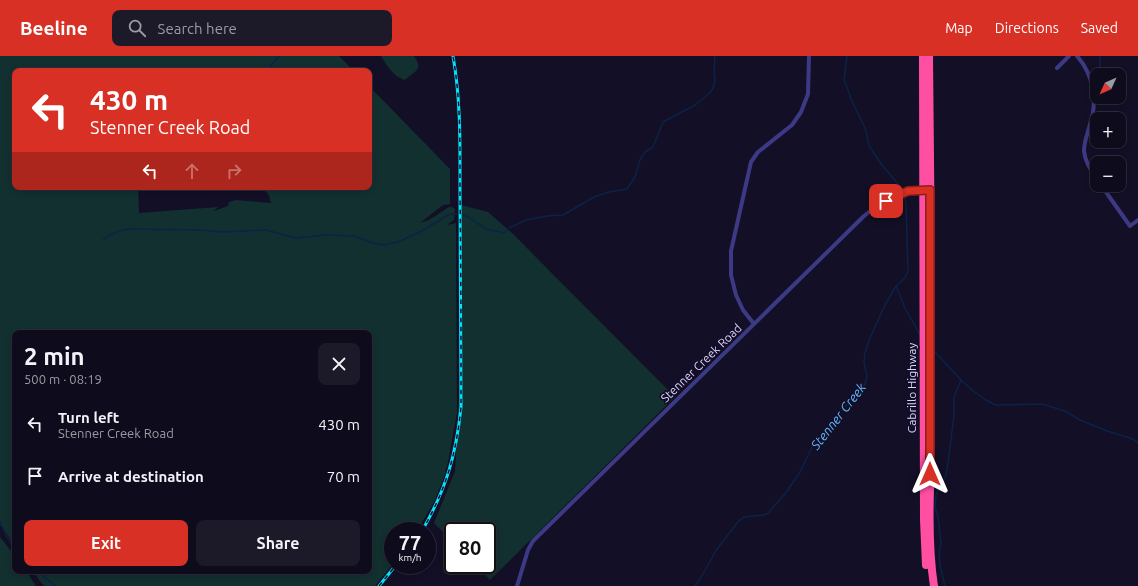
<!DOCTYPE html>
<html lang="en">
<head>
<meta charset="utf-8">
<style>
  body { margin:0; font-family:Ubuntu,sans-serif; background:#1c1929; color:#f1f3f6; height:100vh; display:flex; flex-direction:column; font-size:15px; white-space:nowrap }
  * { box-sizing:border-box; margin:0 }
  p { font-size:13px; color:#9b9ba3 }
  .icon { flex:none; width:22px; height:22px; fill:none; stroke:currentColor; stroke-width:2; stroke-linecap:round; stroke-linejoin:round }
  .map { position:relative; flex:1; overflow:hidden }
  .details { position:absolute; left:12px; top:274px; width:360px; height:244px; display:flex; flex-direction:column; background:#0e0b1c; border-radius:8px; box-shadow:0 2px 6px #0003,0 0 0 1px #2e2b3b }
  .details>* { flex:none }
  .top-card { position:absolute; left:12px; top:12px; width:360px; height:122px; border-radius:8px; box-shadow:0 2px 6px #0003,0 0 0 1px #2e2b3b; background:#d93025; color:#fff; overflow:hidden }
  .needle { width:26px; rotate:225deg }
  .controls { position:absolute; left:1090px; top:12px; display:grid; gap:8px }
  .controls a { display:grid; place-items:center; width:36px; height:36px; border-radius:8px; background:#0e0b1c; box-shadow:0 2px 6px #0003,0 0 0 1px #2e2b3b; font-size:20px }
  .speed { position:absolute; left:384px; top:466px; display:flex; gap:8px; font-size:20px; font-weight:700; text-align:center }
  .speed>* { display:grid; place-content:center; width:52px; height:52px; border-radius:50%; background:#0e0b1c; box-shadow:0 2px 6px #0003,0 0 0 1px #2e2b3b; line-height:1 }
  .speed small { font-size:10px; font-weight:400 }
  .speed .limit { border:2px solid #111; border-radius:6px; background:#fff; color:#111 }
  .pin { position:absolute; display:grid; place-items:center; width:34px; height:34px; color:#fff; margin:-17px; border-radius:8px; box-shadow:0 2px 6px #0006 }
  .me { position:absolute; width:44px; margin:-22px; rotate:0deg; stroke-linejoin:round; filter:drop-shadow(0 0 3px #0008) }
  .turn { display:flex; align-items:center; gap:14px; height:84px; padding:0 12px; font-size:18px }
  .turn .icon { width:52px; height:52px; stroke-width:2.5 }
  .turn b { display:block; font-size:28px; line-height:34px }
  .lanes { display:flex; align-items:center; height:38px; padding:0 12px; background:#0003; justify-content:center; gap:20px; direction:ltr }
  .lanes .off { opacity:.35 }
  .round { display:grid; place-items:center; flex:none; width:42px; height:42px; border-radius:8px; background:#1c1929 }
  .head { display:flex; align-items:center; justify-content:space-between; height:68px; padding:0 12px }
  h1 { font-size:24px; font-weight:700; line-height:30px }
  .cta { display:flex; gap:8px; margin-top:auto; padding:8px 12px }
  .cta a { flex:1; height:46px; border-radius:8px; background:#d93025; color:#fff; font-size:16px; font-weight:700; line-height:46px; text-align:center }
  .cta a+a { background:#1c1929; color:#f1f3f6 }
  ul { padding:0; list-style:none }
  li { display:flex; align-items:center; gap:12px; height:52px; padding:0 12px }
  li div { flex:1 }
  li b { display:block; font-size:15px }
  li em { font-style:normal }
  header { display:flex; align-items:center; gap:24px; box-sizing:border-box; height:56px; padding:0 20px; background:#d93025; color:#fff }
  header strong { font-size:19px }
  nav { display:flex; gap:22px; margin-inline-start:auto; font-size:14px }
  .search { width:280px; height:36px; background:#1c1929; display:flex; align-items:center; gap:10px; box-sizing:border-box; padding:0 14px; border-radius:8px; color:#9b9ba3; font-size:15px }
  .map>svg:first-child { display:block }
</style>
</head>
<body>
<header>
<strong>Beeline</strong>
<div class="search"><svg class="icon" aria-label="search" viewBox="0 0 24 24"><circle cx="10" cy="10" r="6"/><path d="M15 15l6 6"/></svg>Search here</div>
<nav><a>Map</a><a>Directions</a><a>Saved</a></nav>
</header>
<div class="map">
<svg width="1138" height="530" viewBox="0 0 1138 530">
  <rect width="100%" height="100%" fill="#130f26"/>
  <path fill="#12302f" d="M 0,0 L 339,0 L 354,15 L 15,15 L 15,131 L 138,131 L 139,157 L 218,151 L 214,155 L 228,150 L 229,146 L 236,144 L 271,147 L 269,139 L 261,131 L 369,131 L 369,30 L 450,113 L 450,148 L 443,149 L 420,167 L 429,164 L 449,151 L 452,151 L 455,153 L 454,164 L 447,169 L 456,167 L 457,357 L 448,406 L 443,424 L 434,446 L 417,475 L 393,475 L 393,508 L 375,530 L 45,530 L 42,528 L 33,515 L 369,515 L 369,277 L 15,277 L 15,491 C 9,484 7,475 0,469 Z
    M 381,0 L 414,0 C 424,14 415,15 405,24 C 395,22 386,9 381,0 Z
    M 461,149 L 488,156 L 511,176 L 675,341 L 490,524 L 476,509 L 487,509 L 487,475 L 453,475 L 453,486 L 434,467 L 455,415 L 461,308 Z
    M 0,481 L 15,500 L 15,515 L 26,515 L 36,530 L 0,530 Z"/>
  <g fill="none" stroke-linecap="round" stroke-linejoin="round">
    <path stroke="#0c2248" stroke-width="1.5" d="M 266,15 L 279,0
      M 1100,19 L 1100,0
      M 1097,32 L 1097,31
      M 463,159 L 470,162 L 486,173 L 505,177 L 506,174
      M 509,172 L 526,164 L 547,160 L 563,159 L 594,141 L 609,136 L 627,133 L 635,121 L 640,104 L 645,96 L 653,91 L 663,66 L 695,49 L 710,37 L 713,32 L 715,24 L 714,15 L 715,0
      M 103,184 C 109,178 118,175 127,173 L 200,174 L 223,176 L 266,174 L 295,182 L 327,179 L 354,180 L 373,187 L 384,189 L 398,186 L 420,176 L 450,158 L 457,158
      M 896,230 L 905,252 L 920,279
      M 934,295 L 961,324 L 972,334 L 986,344 L 995,349 L 1042,348 L 1052,351 L 1065,355 L 1080,364 L 1107,375 L 1133,383 L 1138,387
      M 0,466 L 8,483 L 15,492
      M 37,515 L 55,530
      M 695,530 L 700,523 L 717,493 L 738,466 L 744,461 L 763,459 L 767,458 L 785,438 L 800,416 L 812,391 L 851,343 L 865,328 L 867,320 L 864,307 L 865,297 L 869,284 L 885,249 L 896,230 L 905,222 L 908,215 L 906,148 L 905,142 L 899,129 L 882,109 L 873,96 L 869,89 L 865,72 L 851,43 L 848,34 L 844,24 L 847,0
      M 945,530 L 940,509 L 939,497 L 941,487 L 938,461 L 935,451 L 936,439 L 946,419 L 948,407 L 954,359 L 954,341 L 961,324"/>
    <path stroke="#3d3a85" stroke-width="4" d="M 1077,0 C 1093,18 1098,45 1090,68 C 1088,77 1084,85 1084,95 C 1085,106 1091,114 1097,123
      M 1057,12 L 1069,0
      M 1101,129 L 1130,170 L 1138,164
      M 754,268 L 743,254 L 736,239 L 731,219 L 731,195 L 751,106 L 758,96 L 792,69 L 801,56 L 808,38 L 809,0
      M 517,530 L 528,494 L 533,485 L 864,160 L 874,152 L 908,135 L 925,134"/>
    <path stroke="#ff4fa3" stroke-width="8" d="M 923,0 L 924,464 L 926,509
      M 929,0 L 931,207 L 930,433 C 929,465 929,498 934,530"/>
    <g stroke="#00e5ff" stroke-width="3">
      <path id="rail" d="M 422,475 C 446,433 456,400 461,351 C 461,280 461,208 460,136 C 460,90 461,45 453,0
        M 379,530 L 396,509"/>
    </g>
    <use href="#rail" stroke="#130f26" stroke-width="1.5" stroke-dasharray="4.5" stroke-linecap="butt"/>
  </g>
  <g fill="none" stroke-linecap="round" stroke-linejoin="round">
    <g stroke="#8d1f18" stroke-width="10">
      <path id="route" d="M 886,145 L 908,135 L 930,134 L 930,418"/>
    </g>
    <use href="#route" stroke="#d93025" stroke-width="7"/>
  </g>
  <g text-anchor="middle" dominant-baseline="central" stroke-width="3.5" stroke-linejoin="round" paint-order="stroke">
    <g font-size="12" fill="#d9d4ff" stroke="#130f26">
      <text transform="translate(701 307) rotate(-44)">Stenner Creek Road</text>
      <text transform="translate(911 332) rotate(-90)">Cabrillo Highway</text>
    </g>
    <g font-size="13" font-style="italic" fill="#62b6ff" stroke="#130f26">
      <text transform="translate(838 360) rotate(-52)">Stenner Creek</text>
    </g>
  </g>
</svg>
<div class="controls">
<a><svg class="needle" viewBox="-14 -14 28 28"><path d="M0-13l5 13h-10z" fill="#e53935"/><path d="M0 13l5-13h-10z" fill="#9b9ba3"/></svg></a>
<a>+</a>
<a>−</a>
</div>
<div class="speed"><div>77<small>km/h</small></div><div class="limit">80</div></div>
<div class="pin" style="left:886px;top:145px;background:#d93025"><svg class="icon" aria-label="arrive" viewBox="0 0 24 24"><path d="M6 21V4h12l-3 4 3 4H6"/></svg></div>
<svg class="me" style="left:930px;top:418px" viewBox="-20 -20 40 40"><path d="M0-17L14 15 0 8-14 15z" fill="#d93025" stroke="#fff" stroke-width="4"/></svg>
<div class="top-card">
<div class="turn"><svg class="icon" aria-label="left" viewBox="0 0 24 24"><path d="M17 20v-9H6M10 6l-5 5 5 5"/></svg><div><b>430 m</b>Stenner Creek Road</div></div>
<div class="lanes"><svg class="icon" aria-label="left" viewBox="0 0 24 24"><path d="M17 20v-9H6M10 6l-5 5 5 5"/></svg><svg class="icon off" aria-label="ahead" viewBox="0 0 24 24"><path d="M12 20V5M6 11l6-6 6 6"/></svg><svg class="icon off" aria-label="right" viewBox="0 0 24 24"><path d="M7 20v-9h11M14 6l5 5-5 5"/></svg></div>
</div>
<section class="details">
<div class="head"><div><h1>2 min</h1><p>500 m · 08:19</p></div><a class="round"><svg class="icon" aria-label="close" viewBox="0 0 24 24"><path d="M6 6l12 12M18 6L6 18"/></svg></a></div>
<ul>
<li><svg class="icon" aria-label="left" viewBox="0 0 24 24"><path d="M17 20v-9H6M10 6l-5 5 5 5"/></svg><div><b>Turn left</b><p>Stenner Creek Road</p></div><em>430 m</em></li>
<li><svg class="icon" aria-label="arrive" viewBox="0 0 24 24"><path d="M6 21V4h12l-3 4 3 4H6"/></svg><div><b>Arrive at destination</b></div><em>70 m</em></li>
</ul>
<div class="cta"><a>Exit</a><a>Share</a></div>
</section>
</div>
</body>
</html>
